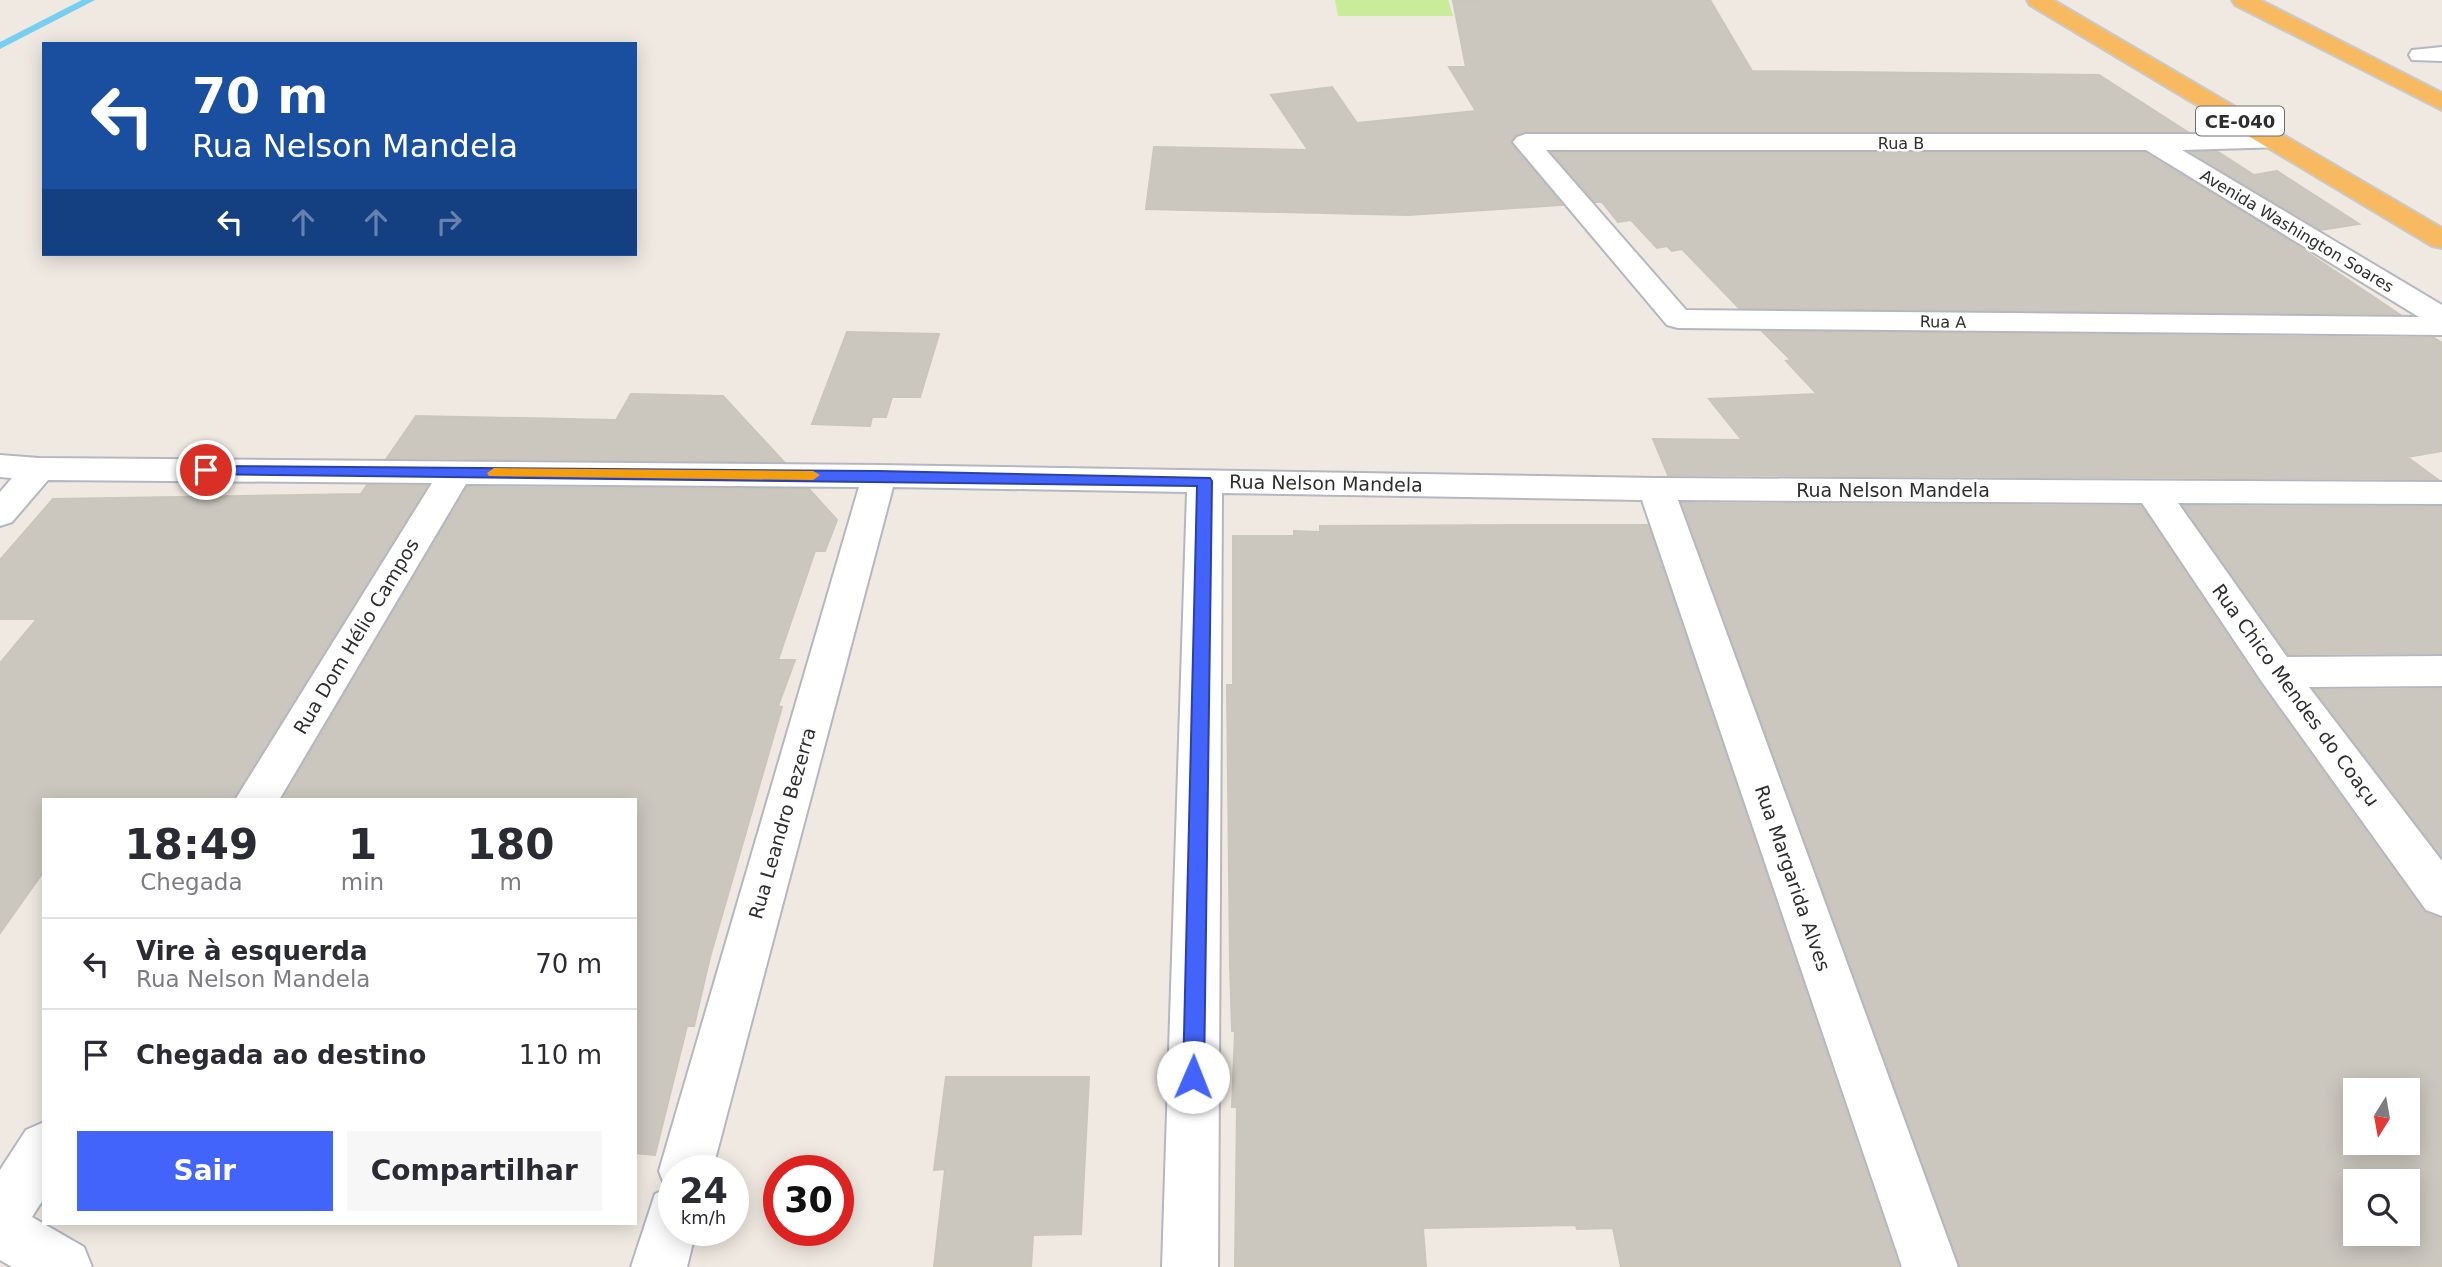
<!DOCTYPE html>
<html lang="pt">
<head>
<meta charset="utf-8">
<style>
  body { margin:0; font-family:"DejaVu Sans",sans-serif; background:#f7f7f7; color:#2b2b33; height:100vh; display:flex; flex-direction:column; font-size:26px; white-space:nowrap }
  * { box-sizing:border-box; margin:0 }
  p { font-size:23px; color:#7c7c81 }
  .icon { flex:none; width:38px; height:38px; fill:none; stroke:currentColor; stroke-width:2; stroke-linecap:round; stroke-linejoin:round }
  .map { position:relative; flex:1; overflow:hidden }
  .details { position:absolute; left:42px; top:798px; width:595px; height:427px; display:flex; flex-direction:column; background:#fff; border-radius:0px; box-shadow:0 4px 18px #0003 }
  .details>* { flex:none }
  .top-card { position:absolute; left:42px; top:42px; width:595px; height:214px; border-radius:0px; box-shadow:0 4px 18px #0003; background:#1a4fa0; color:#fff; overflow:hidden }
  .needle { width:46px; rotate:191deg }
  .buttons { position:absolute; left:2343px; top:1078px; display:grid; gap:14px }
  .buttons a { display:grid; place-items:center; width:77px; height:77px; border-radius:0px; background:#fff; box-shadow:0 4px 18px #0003; font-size:35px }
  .speed { position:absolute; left:658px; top:1155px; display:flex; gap:14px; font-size:35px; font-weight:700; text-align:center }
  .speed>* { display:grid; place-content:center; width:91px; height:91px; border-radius:50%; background:#fff; box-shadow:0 4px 18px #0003; line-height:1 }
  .speed small { font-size:18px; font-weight:400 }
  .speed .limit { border:10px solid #d22; background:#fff; color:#111 }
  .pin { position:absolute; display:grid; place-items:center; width:60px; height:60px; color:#fff; margin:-30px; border:4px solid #fff; border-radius:50%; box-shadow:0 2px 7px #0007 }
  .me { position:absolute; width:77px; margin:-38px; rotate:1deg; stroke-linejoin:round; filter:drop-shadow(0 0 5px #0008) }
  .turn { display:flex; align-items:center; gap:24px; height:147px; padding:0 35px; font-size:32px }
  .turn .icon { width:91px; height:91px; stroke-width:2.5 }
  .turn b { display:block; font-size:49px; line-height:60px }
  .lanes { display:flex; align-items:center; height:66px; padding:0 35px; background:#0003; justify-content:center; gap:35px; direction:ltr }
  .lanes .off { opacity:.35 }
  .eta { display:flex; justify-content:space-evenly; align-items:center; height:119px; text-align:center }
  .eta b { font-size:42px; font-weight:800; line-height:49px }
  .action { display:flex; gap:14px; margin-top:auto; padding:14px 35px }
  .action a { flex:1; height:80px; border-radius:0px; background:#4264fb; color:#fff; font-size:28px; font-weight:800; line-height:80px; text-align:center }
  .action a+a { background:#f7f7f7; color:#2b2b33 }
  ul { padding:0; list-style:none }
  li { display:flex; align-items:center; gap:21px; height:91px; padding:0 35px; border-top:2px solid #e1e1e2 }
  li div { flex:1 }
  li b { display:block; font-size:26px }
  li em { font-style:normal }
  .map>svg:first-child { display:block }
</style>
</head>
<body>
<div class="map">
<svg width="2442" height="1267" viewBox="0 0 2442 1267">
  <rect width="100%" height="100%" fill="#efe9e1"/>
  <path fill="#c9ec9a" d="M 1335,0 L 1448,0 L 1453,16 L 1338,16 Z"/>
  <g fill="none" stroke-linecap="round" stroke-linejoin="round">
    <path fill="#75cff0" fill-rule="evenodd" d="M 82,0 L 95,0 L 0,49 L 0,42 Z"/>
  </g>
  <path fill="#cbc7bf" stroke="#cbc5ba" stroke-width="2" fill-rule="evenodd" d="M 1483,0 L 1710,0 L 1752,71 L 2099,75 L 2186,131 L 1526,131 L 1515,135 L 1511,144 L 1562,205 L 1408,215 L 1146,209 L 1154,147 L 1308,150 L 1271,95 L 1332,87 L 1357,123 L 1476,111 L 1449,67 L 1466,67 L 1453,1 Z
    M 2191,152 L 2218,152 L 2254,175 L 2277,171 L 2359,224 L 2321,230 Z
    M 1552,153 L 2145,153 L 2281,235 L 2399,314 L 1739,308 L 1682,249 L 1672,251 L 1667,246 L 1657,248 L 1631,220 L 1618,222 L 1602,202 L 1595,202 Z
    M 1762,331 L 2434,338 L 2442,343 L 2442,451 L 2407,457 L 2437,479 L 1668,475 L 1653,439 L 1742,440 L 1709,399 L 1817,394 L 1786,361 L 1791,360 Z
    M 847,332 L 939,334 L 920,397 L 892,397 L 886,417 L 872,417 L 870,426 L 812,424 Z
    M 631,394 L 723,396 L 784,462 L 387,458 L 416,416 L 616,420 Z
    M 367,485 L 427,486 L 233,800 L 44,800 L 44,871 L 0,933 L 0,663 L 37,619 L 0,619 L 0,560 L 53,499 L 361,494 Z
    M 467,487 L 809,489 L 837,520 L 825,551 L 815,551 L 778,660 L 795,660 L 778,706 L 782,707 L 710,957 L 694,1026 L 687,1026 L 655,1155 L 635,1153 L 635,800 L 282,800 Z
    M 1682,503 L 2141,506 L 2260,684 L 2424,912 L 2442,918 L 2442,1267 L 1960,1267 ZM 2356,1090 L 2408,1090 L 2408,1143 L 2356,1143 ZM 2356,1181 L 2408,1181 L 2408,1234 L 2356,1234 Z
    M 2183,506 L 2442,507 L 2442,653 L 2288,654 Z
    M 1541,525 L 1648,525 L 1899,1267 L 1621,1267 L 1613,1228 L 1577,1229 L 1576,1225 L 1423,1228 L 1426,1267 L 1235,1267 L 1237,1107 L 1232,1107 L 1235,1031 L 1232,1031 L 1230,964 L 1227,685 L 1233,685 L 1233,536 L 1294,536 L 1294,531 L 1320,532 L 1320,526 Z
    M 2442,689 L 2442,857 L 2314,690 Z
    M 946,1077 L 1089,1077 L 1081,1234 L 1033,1235 L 1031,1267 L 934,1267 L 945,1169 L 934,1170 Z"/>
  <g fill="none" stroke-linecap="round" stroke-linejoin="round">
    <g stroke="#b4b7c1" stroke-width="4">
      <path id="minor" d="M 2442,47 L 2442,61 L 2412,60 L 2409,55 L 2412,50 Z
        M 1526,134 L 2275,134 L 2284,137 L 2288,142 L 2284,147 L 2182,150 L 2442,305 L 2442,335 L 1678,328 L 1667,325 L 1517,147 L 1513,142 L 1517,137 ZM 1546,150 L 2146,150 L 2419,317 L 1686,310 Z
        M 0,455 L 39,458 L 879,465 L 1656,478 L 2442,482 L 2442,504 L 2178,503 L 2287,657 L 2442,656 L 2442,686 L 2309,687 L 2442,861 L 2442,916 L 2426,910 L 2262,682 L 2142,503 L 1678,500 L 1958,1267 L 1902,1267 L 1642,500 L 1222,493 L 1218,1267 L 1162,1267 L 1187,492 L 893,487 L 712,1171 L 674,1171 L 674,1230 L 696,1230 L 687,1267 L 631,1267 L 655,1194 L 666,1189 L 659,1171 L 859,487 L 466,484 L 279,800 L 235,800 L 432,483 L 48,480 L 12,522 L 0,526 L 0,492 L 12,478 L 0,477 Z
        M 44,1122 L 44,1198 L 32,1217 L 84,1247 L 92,1267 L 12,1267 L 0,1260 L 0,1170 L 26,1130 Z"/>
    </g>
    <g stroke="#c9c9c9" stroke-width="4">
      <path id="trunk" d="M 2027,0 L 2053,0 L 2442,228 L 2442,248 L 2432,246 L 2030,5 Z
        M 2232,0 L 2260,0 L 2442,93 L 2442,110 L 2235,5 Z"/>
    </g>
    <use href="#minor" fill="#fff" fill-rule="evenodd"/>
    <use href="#trunk" fill="#f8ba60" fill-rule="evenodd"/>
  </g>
  <path fill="#4264fb" stroke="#2b41a3" stroke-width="2" d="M 206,466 L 878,471 L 1210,478 L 1212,481 L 1204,1077 L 1201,1084 L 1193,1087 L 1186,1084 L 1183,1077 L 1197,486 L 201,474 L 199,470 Z"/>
  <path fill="#f59e0b" d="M 494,468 L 813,471 L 820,475 L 813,480 L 489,476 L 487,473 Z"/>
  <g text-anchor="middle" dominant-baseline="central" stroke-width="5" stroke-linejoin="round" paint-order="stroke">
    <g font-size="16" fill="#2e2e2e" stroke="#fff">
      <text x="1901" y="143">Rua B</text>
      <text transform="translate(2297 231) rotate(31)">Avenida Washington Soares</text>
      <text transform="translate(1943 322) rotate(1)">Rua A</text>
    </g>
    <rect fill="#fff" stroke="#6d6d6d" stroke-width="2" x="2196" y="106.5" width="88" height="29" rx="5"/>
    <g font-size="18" font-weight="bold" fill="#2e2e2e">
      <text x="2240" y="121">CE-040</text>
    </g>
    <g font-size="19" fill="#2e2e2e" stroke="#fff">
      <text transform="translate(1326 483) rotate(1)">Rua Nelson Mandela</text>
      <text x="1893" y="490">Rua Nelson Mandela</text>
      <text transform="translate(356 636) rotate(-59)">Rua Dom Hélio Campos</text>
      <text transform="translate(2296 695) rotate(54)">Rua Chico Mendes do Coaçu</text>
      <text transform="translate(782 823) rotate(-74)">Rua Leandro Bezerra</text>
      <text transform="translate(1793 878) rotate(71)">Rua Margarida Alves</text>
    </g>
  </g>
</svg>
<div class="buttons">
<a><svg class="needle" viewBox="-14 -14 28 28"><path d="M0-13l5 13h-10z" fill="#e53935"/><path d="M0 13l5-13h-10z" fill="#7c7c81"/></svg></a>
<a><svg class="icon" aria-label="search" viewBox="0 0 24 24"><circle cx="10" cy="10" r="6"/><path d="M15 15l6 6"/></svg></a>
</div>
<div class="speed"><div>24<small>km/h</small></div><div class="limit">30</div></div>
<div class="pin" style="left:206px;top:470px;background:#d93025"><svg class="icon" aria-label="arrive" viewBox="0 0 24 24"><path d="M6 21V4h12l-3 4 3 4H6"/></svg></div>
<svg class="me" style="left:1193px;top:1077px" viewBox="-20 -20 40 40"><circle r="19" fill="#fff"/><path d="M0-13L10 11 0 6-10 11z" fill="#4264fb"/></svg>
<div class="top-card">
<div class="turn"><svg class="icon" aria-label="left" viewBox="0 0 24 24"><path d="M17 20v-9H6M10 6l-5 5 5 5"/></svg><div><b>70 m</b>Rua Nelson Mandela</div></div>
<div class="lanes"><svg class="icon" aria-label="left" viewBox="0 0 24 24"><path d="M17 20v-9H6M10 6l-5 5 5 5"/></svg><svg class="icon off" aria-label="ahead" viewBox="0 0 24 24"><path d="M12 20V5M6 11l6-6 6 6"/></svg><svg class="icon off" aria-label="ahead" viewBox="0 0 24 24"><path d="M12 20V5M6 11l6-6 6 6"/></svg><svg class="icon off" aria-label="right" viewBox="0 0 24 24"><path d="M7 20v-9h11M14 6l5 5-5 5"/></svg></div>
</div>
<section class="details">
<div class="eta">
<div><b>18:49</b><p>Chegada</p></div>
<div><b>1</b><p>min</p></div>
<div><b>180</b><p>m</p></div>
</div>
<ul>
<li><svg class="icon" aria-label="left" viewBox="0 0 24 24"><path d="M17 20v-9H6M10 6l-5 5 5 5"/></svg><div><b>Vire à esquerda</b><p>Rua Nelson Mandela</p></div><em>70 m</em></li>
<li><svg class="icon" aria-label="arrive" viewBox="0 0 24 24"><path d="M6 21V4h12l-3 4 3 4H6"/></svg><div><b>Chegada ao destino</b></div><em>110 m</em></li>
</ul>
<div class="action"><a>Sair</a><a>Compartilhar</a></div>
</section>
</div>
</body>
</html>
